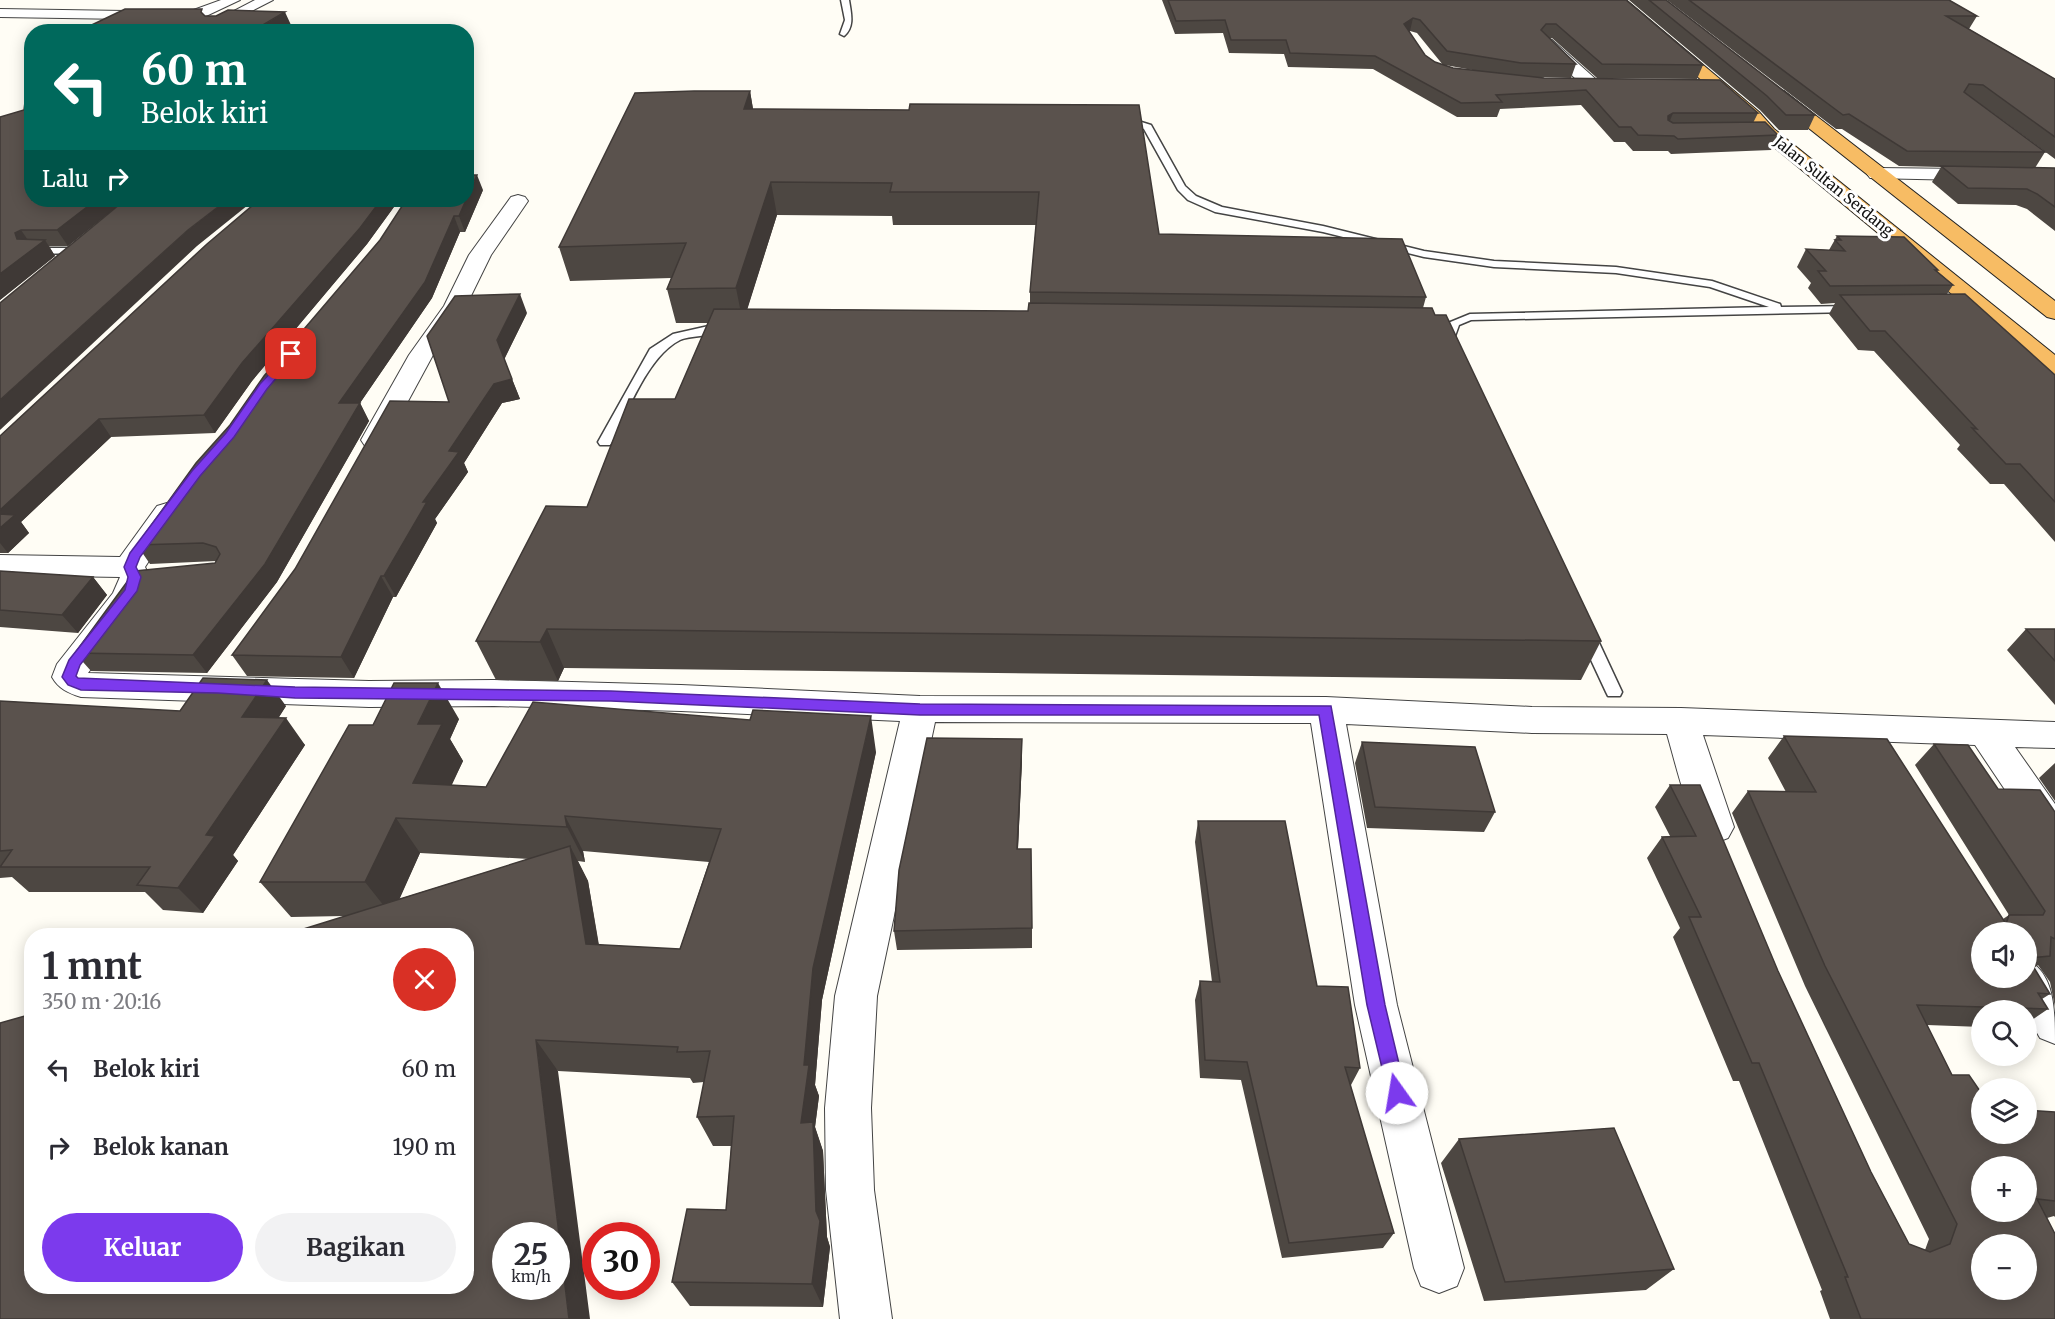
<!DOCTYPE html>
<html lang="id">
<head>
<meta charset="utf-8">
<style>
  body { margin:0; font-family:Merriweather,serif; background:#f2f2f3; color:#2b2b33; height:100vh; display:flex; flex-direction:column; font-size:22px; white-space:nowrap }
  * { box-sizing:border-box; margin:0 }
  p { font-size:20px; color:#7c7c81 }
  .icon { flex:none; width:33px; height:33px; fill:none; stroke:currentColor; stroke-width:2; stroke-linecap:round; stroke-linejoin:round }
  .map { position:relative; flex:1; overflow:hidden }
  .panel { position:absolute; left:24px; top:928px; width:450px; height:366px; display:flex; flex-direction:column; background:#fff; border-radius:24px; box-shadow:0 3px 15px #0003 }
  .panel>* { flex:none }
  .top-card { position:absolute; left:24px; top:24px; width:450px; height:183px; border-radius:24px; box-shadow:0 3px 15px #0003; background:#00695c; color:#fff; overflow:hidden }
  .controls { position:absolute; left:1971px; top:922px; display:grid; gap:12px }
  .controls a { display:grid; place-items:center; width:66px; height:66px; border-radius:50%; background:#fff; box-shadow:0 3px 15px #0003; font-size:30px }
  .speed { position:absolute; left:492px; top:1222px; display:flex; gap:12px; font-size:30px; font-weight:700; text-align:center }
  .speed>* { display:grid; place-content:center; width:78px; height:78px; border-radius:50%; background:#fff; box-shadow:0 3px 15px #0003; line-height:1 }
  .speed small { font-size:15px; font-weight:400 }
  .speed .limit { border:9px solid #d22; background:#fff; color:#111 }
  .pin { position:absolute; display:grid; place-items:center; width:51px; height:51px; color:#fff; margin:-26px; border-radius:12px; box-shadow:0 3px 9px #0006 }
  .me { position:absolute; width:66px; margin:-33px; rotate:347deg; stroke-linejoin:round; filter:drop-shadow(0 0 4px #0008) }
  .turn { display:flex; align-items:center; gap:21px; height:126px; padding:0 18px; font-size:27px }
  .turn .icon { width:78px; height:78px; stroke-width:2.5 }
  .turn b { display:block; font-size:42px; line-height:51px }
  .then { display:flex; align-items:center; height:57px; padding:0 18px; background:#0003; gap:12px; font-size:22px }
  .round { display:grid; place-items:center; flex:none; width:63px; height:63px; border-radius:32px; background:#f2f2f3 }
  .overview { display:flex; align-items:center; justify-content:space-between; height:102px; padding:0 18px }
  h1 { font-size:36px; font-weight:700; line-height:45px }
  .primary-button { display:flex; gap:12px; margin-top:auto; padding:12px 18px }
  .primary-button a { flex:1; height:69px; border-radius:36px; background:#7c3aed; color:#fff; font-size:24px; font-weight:700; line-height:69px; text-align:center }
  .primary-button a+a { background:#f2f2f3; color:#2b2b33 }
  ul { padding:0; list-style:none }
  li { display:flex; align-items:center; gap:18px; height:78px; padding:0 18px }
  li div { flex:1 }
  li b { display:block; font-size:22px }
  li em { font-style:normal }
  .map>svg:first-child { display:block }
</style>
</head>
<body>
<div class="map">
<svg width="2055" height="1319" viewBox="0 0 2055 1319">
  <rect width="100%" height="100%" fill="#fffdf5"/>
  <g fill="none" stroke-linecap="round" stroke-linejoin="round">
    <g stroke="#444" stroke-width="3">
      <path id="service" d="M 841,0 L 849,0 C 851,13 855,27 844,36 L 840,34 L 845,20 Z
        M 1119,115 L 1151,125 L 1185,186 L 1196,196 L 1222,207 L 1323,226 L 1424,251 L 1494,261 L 1616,267 L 1712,281 L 1780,304 L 1781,307 L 1854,306 L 1860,309 L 1854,312 L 1471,320 L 1459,325 L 1454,339 L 1459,347 L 1449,350 L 1442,339 L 1448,323 L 1470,314 L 1769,307 L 1710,287 L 1616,273 L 1494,267 L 1424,257 L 1323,232 L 1215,212 L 1188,200 L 1178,190 L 1144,129 L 1119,119 Z
        M 79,248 L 84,251 L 83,253 L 32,254 L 27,251 L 32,248 Z
        M 713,325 L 727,325 L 733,329 C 724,337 693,334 680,340 C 648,356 628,411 612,442 L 610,445 L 600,445 L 598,442 L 650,349 L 673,334 Z
        M 1586,626 L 1594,632 L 1622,692 L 1620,696 L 1608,696 L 1606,692 L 1578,632 Z"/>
    </g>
    <g stroke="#444" stroke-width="2">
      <path id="minor" d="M 221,0 L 240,0 L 204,17 L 188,20 L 0,17 L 0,9 L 188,12 Z
        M 255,0 L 273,0 L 221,27 L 211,27 L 209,24 Z
        M 1547,38 L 1552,40 L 1600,83 L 1602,87 L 1600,91 L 1588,91 L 1542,46 L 1539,43 L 1542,40 Z
        M 1877,168 L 2055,170 L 2055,182 L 1870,178 L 1867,174 L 1870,170 Z
        M 518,195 L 525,197 L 528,201 L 491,255 L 466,306 L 433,355 L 387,440 L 383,446 L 374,448 L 365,446 L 361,440 L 409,355 L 444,306 L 469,255 L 511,197 Z
        M 167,503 L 177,506 L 181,512 L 145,567 L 150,577 L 138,605 L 88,673 L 369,681 L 494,680 L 681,685 L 920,696 L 1326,697 L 1532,707 L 1681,708 L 2055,722 L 2055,748 L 2015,747 L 2055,804 L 2055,850 L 2042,845 L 1975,745 L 1703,735 L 1734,827 L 1728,838 L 1715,843 L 1702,838 C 1685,805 1677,769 1667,734 L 1532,733 L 1346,724 L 1397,1005 L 1464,1268 L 1457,1286 L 1439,1293 L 1421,1286 L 1414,1268 L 1355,1005 L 1311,723 L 935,722 L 877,996 L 871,1108 L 874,1190 L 892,1319 L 840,1319 L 826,1190 L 825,1108 L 835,996 L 900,721 L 681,711 L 494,706 L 369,707 L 81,697 C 68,693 59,689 52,677 L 57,664 L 113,593 L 120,577 L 0,575 L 0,555 L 120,557 L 157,506 Z
        M 2026,959 C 2055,973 2055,1010 2055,1044 L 2040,1038 L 2005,978 L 2026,978 Z"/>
    </g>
    <g stroke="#222" stroke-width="2">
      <path id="trunk" d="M 1610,0 L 1626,0 L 1759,112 L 1774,129 L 2055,355 L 2055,374 L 2046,372 L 1762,137 L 1747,120 Z
        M 1778,90 L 1784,91 L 2055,301 L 2055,319 L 2047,317 L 1772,99 L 1770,95 Z"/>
    </g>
    <use href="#service" fill="#fff" fill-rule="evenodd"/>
    <use href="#minor" fill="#fff" fill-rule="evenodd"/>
    <use href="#trunk" fill="#f7bc64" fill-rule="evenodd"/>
  </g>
  <path fill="#4d4742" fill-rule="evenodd" d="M 1162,0 L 1626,0 L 1703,65 L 1697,79 L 1597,78 L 1552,38 L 1549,38 L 1576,64 L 1571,78 L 1539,77 L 1758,113 L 1753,123 L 1778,135 L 1771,150 L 1671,154 L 1668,151 L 1633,151 L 1625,142 L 1614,142 L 1581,105 L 1500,109 L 1497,117 L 1457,117 L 1373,69 L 1288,67 L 1284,54 L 1229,53 L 1223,33 L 1175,34 ZM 1410,31 L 1417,33 L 1443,65 L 1435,62 L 1425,55 L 1409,32 ZM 1445,65 L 1478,71 L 1453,68 Z
    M 1629,0 L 1666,0 L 1815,115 L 1808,130 L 1779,130 L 1760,110 Z
    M 1667,0 L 1949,0 L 1977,16 L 1969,29 L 2055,79 L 2055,159 L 1974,99 L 2045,152 L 2035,168 L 2055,168 L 2055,231 L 2027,209 L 2016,205 L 1958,204 L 1932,182 L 1941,167 L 1899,166 L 1842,129 L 1836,129 Z
    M 750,91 L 753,109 L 909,110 L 1159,234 L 1426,297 L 1423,308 L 1435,315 L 1601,641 L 1581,680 L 564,668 L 558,681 L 496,680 L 476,641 L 587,507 L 675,399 L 708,323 L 676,323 L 667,289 L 671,278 L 570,281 L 559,247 ZM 777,215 L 892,216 L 893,225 L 1036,225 L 1030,292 L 1030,303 L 1028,311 L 747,309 Z
    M 24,110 L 125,200 L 68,246 L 49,246 L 55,256 L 0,300 Z
    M 483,190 L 465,232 L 460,232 L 432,298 L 360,403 L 369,421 L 277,582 L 207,673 L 91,671 L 75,653 L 215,563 L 216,561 L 150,564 L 137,545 L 230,425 L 380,240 Z
    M 259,200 L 399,200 L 367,244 L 252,381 L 215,433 L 111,437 L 21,522 L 29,533 L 8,553 L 0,553 L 0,436 Z
    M 1837,236 L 1938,270 L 1937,271 L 1953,285 L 1947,294 L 2055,375 L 2055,542 L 2004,484 L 1990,484 L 1957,449 L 1960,445 L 1874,351 L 1858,350 L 1829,314 L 1835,303 L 1821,304 L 1808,288 L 1811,283 L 1797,267 L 1806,249 L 1829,250 Z
    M 527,313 L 504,359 L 520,399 L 502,403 L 464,463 L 468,472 L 435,519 L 437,523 L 396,597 L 393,597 L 354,678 L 247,676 L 232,655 L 449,402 Z
    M 0,571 L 93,577 L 107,595 L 78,633 L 0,627 Z
    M 2026,629 L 2055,629 L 2055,705 L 2007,650 Z
    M 0,701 L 180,711 L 286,706 L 278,718 L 305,745 L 233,855 L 238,861 L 203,913 L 163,910 L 145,892 L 29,892 L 12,877 L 0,878 Z
    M 459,719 L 450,739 L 463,761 L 451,785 L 486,787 L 876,752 L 822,1000 L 815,1085 L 819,1096 L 815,1127 L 823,1151 L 827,1237 L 830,1247 L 823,1307 L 690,1306 L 672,1282 L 726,1210 L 731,1146 L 713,1146 L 697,1117 L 704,1082 L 693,1083 L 690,1078 L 558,1071 L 344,916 L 291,917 L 260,882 L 373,725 ZM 583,851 L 709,862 L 680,949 L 599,945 L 588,881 L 578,861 L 585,862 ZM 420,853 L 529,859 L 399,899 Z
    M 1784,736 L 2003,919 L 2009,915 L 1915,765 L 1934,744 L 1998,789 L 2055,812 L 2055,1007 L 2050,982 L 2038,965 L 2034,968 L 2050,994 L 2042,999 L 2048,1009 L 2026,1024 L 2026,1011 L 1982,1011 L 1982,1027 L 1927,1025 L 1982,1134 L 2055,1112 L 2055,1217 L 2054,1216 L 2047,1218 L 2055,1319 L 1830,1319 L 1820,1291 L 1822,1290 L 1739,1081 L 1733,1081 L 1673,937 L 1680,928 L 1647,858 L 1662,837 L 1670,836 L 1655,807 L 1670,785 L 1778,971 L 1871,1172 L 1909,1244 L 1925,1250 L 1929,1239 L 1805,986 L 1732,813 L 1748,791 L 1786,792 L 1768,758 Z
    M 1022,739 L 1022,760 L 1018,849 L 1032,928 L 1032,948 L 897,950 L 894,931 Z
    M 1362,742 L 1495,812 L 1484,832 L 1367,828 L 1355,763 Z
    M 2055,763 L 2055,801 L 2039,778 Z
    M 1198,821 L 1317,986 L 1360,1068 L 1351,1085 L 1350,1085 L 1394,1233 L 1383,1248 L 1282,1258 L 1241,1080 L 1200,1078 L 1195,1000 L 1200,981 L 1212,982 L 1195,842 Z
    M 1459,1139 L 1674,1269 L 1646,1290 L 1484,1301 L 1441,1163 Z"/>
  <path fill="#3f3936" d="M 285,12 L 291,25 L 279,32 L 251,32 Z
    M 1413,18 L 1410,31 L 1401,38 L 1404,24 Z
    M 750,91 L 755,121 L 744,109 Z
    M 1673,113 L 1667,128 L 1668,116 Z
    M 477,175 L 483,190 L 465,232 L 459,216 Z
    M 771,182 L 777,215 L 743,323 L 736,288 Z
    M 96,200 L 125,200 L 68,246 L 57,230 Z
    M 227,200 L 245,200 L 248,205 L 197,246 L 0,430 L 0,400 L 188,230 Z
    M 381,200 L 399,200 L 367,244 L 252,381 L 215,433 L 204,415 L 242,363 Z
    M 454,216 L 460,232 L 432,298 L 360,403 L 369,421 L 277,582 L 207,673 L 193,655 L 339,403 Z
    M 21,230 L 32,246 L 45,240 L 55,256 L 0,300 L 0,274 L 17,239 L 15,233 Z
    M 520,294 L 527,313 L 504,360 L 497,340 Z
    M 512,379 L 520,399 L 502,403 L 464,463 L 468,472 L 435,519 L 437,523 L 396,597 L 384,576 L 449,451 L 494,384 Z
    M 99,419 L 111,437 L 21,522 L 29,533 L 8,553 L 0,543 L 0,510 Z
    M 381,576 L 393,597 L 354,678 L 341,657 Z
    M 93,577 L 107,595 L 78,633 L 62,615 Z
    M 547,629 L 564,668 L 558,681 L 540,642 Z
    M 267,680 L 286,706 L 263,743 L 242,717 Z
    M 438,683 L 459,719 L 450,739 L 463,761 L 436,819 L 413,783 L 418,724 Z
    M 871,716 L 876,752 L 822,1000 L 815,1085 L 819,1096 L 815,1127 L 823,1151 L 827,1237 L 830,1247 L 823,1307 L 812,1284 L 816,1211 L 801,1123 L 804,1065 L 813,968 Z
    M 286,718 L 305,745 L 233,855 L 238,861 L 203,913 L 178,888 L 206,835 Z
    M 1022,739 L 1022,760 L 1017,869 L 1017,849 Z
    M 565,816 L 583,851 L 585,862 L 567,827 Z
    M 396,818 L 420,853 L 392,916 L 365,882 Z
    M 570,846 L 588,881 L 604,978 L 586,944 Z
    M 536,1040 L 558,1071 L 590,1319 L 569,1319 Z"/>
  <path fill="#5a524d" stroke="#3f3936" stroke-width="1.5" fill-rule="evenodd" d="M 1168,0 L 1626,0 L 1703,65 L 1602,64 L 1556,24 L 1546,24 L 1541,30 L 1576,64 L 1521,63 L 1447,51 L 1420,20 L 1413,18 L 1404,24 L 1425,55 L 1435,62 L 1453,68 L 1544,78 L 1720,80 L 1758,113 L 1673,113 L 1668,116 L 1668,120 L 1673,123 L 1765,122 L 1778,135 L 1678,139 L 1674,136 L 1638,135 L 1631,127 L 1619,127 L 1586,90 L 1496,95 L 1502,102 L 1461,103 L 1375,56 L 1290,53 L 1286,40 L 1231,40 L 1225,20 L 1176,21 Z
    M 1649,0 L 1666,0 L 1815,115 L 1786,115 L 1767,96 Z
    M 1689,0 L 1949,0 L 1977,16 L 1946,16 L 2055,79 L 2055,137 L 1983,85 L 1969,84 L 1964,92 L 2045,152 L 1907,151 L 1849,114 L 1843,115 Z
    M 125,9 L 202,9 L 201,12 L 205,16 L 216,16 L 228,10 L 285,12 L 251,32 L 77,32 Z
    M 694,91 L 750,91 L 744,109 L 909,110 L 910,104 L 1139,105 L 1159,234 L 1402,239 L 1426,297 L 1030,292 L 1039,192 L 890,192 L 892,183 L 771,182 L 736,288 L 667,289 L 686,243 L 559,247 L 635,93 Z
    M 32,99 L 32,200 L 96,200 L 57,230 L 21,230 L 15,233 L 17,239 L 45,240 L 0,274 L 0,117 L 24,110 L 25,102 Z
    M 1941,166 L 2055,168 L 2055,207 L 2037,194 L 2027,189 L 1968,188 Z
    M 466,175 L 477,175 L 466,199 Z
    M 125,200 L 227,200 L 188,230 L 0,400 L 0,303 Z
    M 259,200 L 381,200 L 360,228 L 242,363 L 204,415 L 99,419 L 0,510 L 0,436 L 207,244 Z
    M 406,200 L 466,200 L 459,216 L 454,216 L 425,282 L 339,403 L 360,403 L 265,564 L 193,655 L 75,653 L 135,571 L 215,563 L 220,554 L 216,547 L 203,543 L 137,545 L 196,463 L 230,425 L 264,376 L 380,240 Z
    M 1837,236 L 1904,237 L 1938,270 L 1935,270 L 1953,285 L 1830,286 L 1818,271 L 1826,271 L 1806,249 L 1845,251 L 1835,240 L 1841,240 Z
    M 520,294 L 497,340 L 512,379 L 494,384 L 449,451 L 459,452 L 423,502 L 427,502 L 384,576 L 381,576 L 341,657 L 232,655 L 295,569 L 390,401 L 449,402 L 427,336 L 455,296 Z
    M 1965,294 L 2055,375 L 2055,502 L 2020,464 L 2006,464 L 1972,428 L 1977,429 L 1885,331 L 1870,331 L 1840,295 Z
    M 1029,303 L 1432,308 L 1435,315 L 1446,315 L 1601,641 L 547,629 L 540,642 L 476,641 L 546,506 L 587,507 L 629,399 L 675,399 L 714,309 L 1028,311 Z
    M 0,514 L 15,515 L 0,528 Z
    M 0,571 L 93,577 L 62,615 L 0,610 Z
    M 2026,629 L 2055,629 L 2055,661 Z
    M 203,678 L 267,680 L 242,717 L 286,718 L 206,835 L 215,836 L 178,888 L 137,885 L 150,867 L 0,867 L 12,850 L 0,851 L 0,701 L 180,711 Z
    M 394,683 L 438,683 L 418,724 L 442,724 L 413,783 L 486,787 L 533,702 L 750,720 L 753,710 L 871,716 L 813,968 L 804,1065 L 809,1065 L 801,1123 L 813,1122 L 816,1211 L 820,1221 L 812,1284 L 672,1282 L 687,1209 L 726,1210 L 734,1116 L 697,1117 L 710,1051 L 677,1052 L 678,1047 L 536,1040 L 569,1319 L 0,1319 L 0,1023 L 32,1014 L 32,1287 L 466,1287 L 466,936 L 281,936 L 570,846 L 586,944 L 680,949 L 721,829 L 565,816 L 567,827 L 396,818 L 365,882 L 260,882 L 349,725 L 373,725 ZM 506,1236 L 556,1236 L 556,1287 L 506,1287 Z
    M 1784,736 L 1887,739 L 2006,924 L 2009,915 L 2043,915 L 2045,911 L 1934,744 L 1968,745 L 1998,789 L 2040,790 L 2055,812 L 2055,939 L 2051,937 L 2050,956 L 2028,958 L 2050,994 L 2038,993 L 2048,1009 L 1917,1005 L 1952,1075 L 1969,1075 L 1982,1094 L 1982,1134 L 2026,1134 L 2026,1110 L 2055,1112 L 2055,1201 L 2037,1199 L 2055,1234 L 2055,1319 L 1861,1319 L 1845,1277 L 1848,1277 L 1759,1063 L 1752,1063 L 1689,917 L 1701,917 L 1662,837 L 1696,836 L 1670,785 L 1700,785 L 1778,971 L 1871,1172 L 1909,1244 L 1930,1252 L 1950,1244 L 1957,1224 L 1825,966 L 1748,791 L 1816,792 ZM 1982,933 L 2026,933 L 2026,978 L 1982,978 ZM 1982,1167 L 2026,1167 L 2026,1212 L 1982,1212 ZM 1982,1245 L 2026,1245 L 2026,1290 L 1982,1290 Z
    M 927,738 L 1022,739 L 1017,849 L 1031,849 L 1032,928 L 894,931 L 899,870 Z
    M 1362,742 L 1475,747 L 1495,812 L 1375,807 Z
    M 1198,821 L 1285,821 L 1317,986 L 1348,987 L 1360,1068 L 1345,1067 L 1394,1233 L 1289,1243 L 1247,1062 L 1205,1060 L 1200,981 L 1220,982 Z
    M 1614,1128 L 1674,1269 L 1505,1282 L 1459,1139 Z"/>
  <path fill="#7c3aed" stroke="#51269a" stroke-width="1.5" d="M 291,351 L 296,354 L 295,356 L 267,389 L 234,437 L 200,476 L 140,557 L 136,567 L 141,577 L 137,591 L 80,665 L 76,676 L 78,678 L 295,687 L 611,691 L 920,704 L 1331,706 L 1385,1005 L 1406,1093 L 1404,1099 L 1397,1102 L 1390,1099 L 1388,1093 L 1367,1005 L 1319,715 L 920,715 L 611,701 L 295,698 L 218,693 L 81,690 L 68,685 L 62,677 L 69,660 L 125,590 L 128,577 L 124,567 L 130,553 L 192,471 L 226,433 L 260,384 Z"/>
  <g text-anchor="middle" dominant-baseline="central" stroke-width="6" stroke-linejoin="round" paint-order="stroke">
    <g font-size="15" fill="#111" stroke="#fff">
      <text transform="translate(1834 186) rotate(39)">Jalan Sultan Serdang</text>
    </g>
  </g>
</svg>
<div class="controls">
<a><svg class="icon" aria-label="sound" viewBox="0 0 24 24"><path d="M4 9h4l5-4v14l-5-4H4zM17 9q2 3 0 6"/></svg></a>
<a><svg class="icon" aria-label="search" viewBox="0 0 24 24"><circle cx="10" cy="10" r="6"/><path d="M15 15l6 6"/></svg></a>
<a><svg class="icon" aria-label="layers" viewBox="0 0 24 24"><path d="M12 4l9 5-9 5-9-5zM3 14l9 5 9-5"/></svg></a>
<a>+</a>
<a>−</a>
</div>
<div class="speed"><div>25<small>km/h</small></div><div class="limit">30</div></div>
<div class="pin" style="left:291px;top:354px;background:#d93025"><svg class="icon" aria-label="arrive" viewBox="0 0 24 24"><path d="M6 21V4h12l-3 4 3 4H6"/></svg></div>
<svg class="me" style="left:1397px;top:1093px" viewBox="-20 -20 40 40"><circle r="19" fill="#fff"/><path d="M0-13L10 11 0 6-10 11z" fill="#7c3aed"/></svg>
<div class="top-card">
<div class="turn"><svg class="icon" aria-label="left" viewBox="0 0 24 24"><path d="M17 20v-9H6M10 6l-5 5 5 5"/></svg><div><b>60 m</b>Belok kiri</div></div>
<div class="then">Lalu<svg class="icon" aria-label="right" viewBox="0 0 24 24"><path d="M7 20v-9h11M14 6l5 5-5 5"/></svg></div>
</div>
<section class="panel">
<div class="overview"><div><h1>1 mnt</h1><p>350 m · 20:16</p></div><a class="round" style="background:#d93025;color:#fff"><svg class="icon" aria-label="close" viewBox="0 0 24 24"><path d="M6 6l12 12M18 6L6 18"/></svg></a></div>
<ul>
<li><svg class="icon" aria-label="left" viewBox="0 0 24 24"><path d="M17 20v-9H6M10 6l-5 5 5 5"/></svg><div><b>Belok kiri</b></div><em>60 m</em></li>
<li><svg class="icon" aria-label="right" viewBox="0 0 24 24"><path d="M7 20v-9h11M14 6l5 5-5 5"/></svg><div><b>Belok kanan</b></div><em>190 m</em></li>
</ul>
<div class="primary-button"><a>Keluar</a><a>Bagikan</a></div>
</section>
</div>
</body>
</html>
